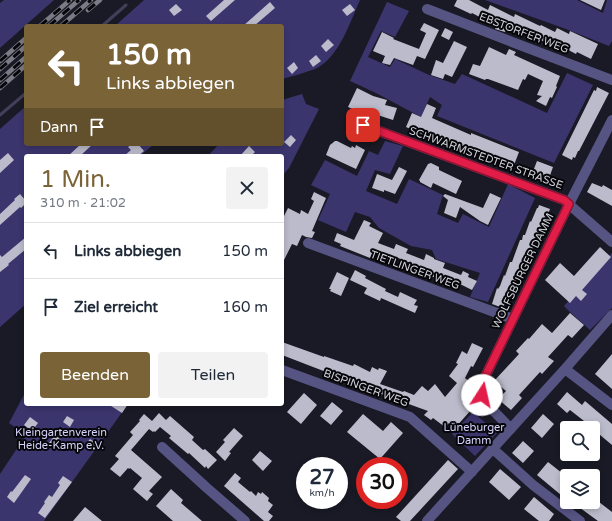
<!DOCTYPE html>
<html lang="de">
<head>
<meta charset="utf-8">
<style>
  body { margin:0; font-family:"Varela Round",sans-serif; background:#f2f2f3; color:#1f2937; height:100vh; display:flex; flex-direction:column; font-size:15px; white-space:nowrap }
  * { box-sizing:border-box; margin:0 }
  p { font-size:13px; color:#747a83 }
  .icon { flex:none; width:22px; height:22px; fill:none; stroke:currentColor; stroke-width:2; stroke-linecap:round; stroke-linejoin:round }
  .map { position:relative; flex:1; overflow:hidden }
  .panel { position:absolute; left:24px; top:154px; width:260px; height:252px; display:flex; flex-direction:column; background:#fff; border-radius:4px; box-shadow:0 2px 6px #0003 }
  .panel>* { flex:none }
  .top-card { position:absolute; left:24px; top:24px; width:260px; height:122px; border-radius:4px; box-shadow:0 2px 6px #0003; background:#7b6338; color:#fff; overflow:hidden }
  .buttons { position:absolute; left:560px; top:421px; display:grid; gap:8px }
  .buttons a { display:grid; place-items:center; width:40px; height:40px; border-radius:4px; background:#fff; box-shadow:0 2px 6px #0003; font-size:20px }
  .speed { position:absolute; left:296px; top:457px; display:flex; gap:8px; font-size:20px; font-weight:700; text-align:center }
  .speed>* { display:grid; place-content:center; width:52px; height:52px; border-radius:50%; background:#fff; box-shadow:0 2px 6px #0003; line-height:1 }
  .speed small { font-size:10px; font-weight:400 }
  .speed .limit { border:6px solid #d22; background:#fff; color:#111 }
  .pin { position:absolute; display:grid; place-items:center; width:34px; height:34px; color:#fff; margin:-17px; border-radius:8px; box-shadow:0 2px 6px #0006 }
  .me { position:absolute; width:44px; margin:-22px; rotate:10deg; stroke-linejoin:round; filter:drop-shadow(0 0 3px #0008) }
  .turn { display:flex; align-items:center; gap:14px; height:84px; padding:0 16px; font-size:18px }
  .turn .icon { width:52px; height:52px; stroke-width:2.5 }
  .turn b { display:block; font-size:28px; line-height:34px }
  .then { display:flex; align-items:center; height:38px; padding:0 16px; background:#0003; gap:8px; font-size:15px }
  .round { display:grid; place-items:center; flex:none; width:42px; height:42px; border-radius:4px; background:#f2f2f3 }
  .summary { display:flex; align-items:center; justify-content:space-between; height:68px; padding:0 16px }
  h1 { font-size:24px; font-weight:600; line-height:30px; color:#7b6338 }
  .action { display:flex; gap:8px; margin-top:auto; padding:8px 16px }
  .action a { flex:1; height:46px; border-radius:4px; background:#7b6338; color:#fff; font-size:16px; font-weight:600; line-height:46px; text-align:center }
  .action a+a { background:#f2f2f3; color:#1f2937 }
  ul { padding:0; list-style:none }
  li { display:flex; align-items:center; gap:12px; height:56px; padding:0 16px; border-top:1px solid #e0e1e3 }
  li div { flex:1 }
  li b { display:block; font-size:15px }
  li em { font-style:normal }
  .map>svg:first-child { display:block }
</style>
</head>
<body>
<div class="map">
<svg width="612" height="521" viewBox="0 0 612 521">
  <rect width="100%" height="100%" fill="#1a1a26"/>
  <path fill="#3b356e" d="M 4,0 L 54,0 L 0,48 L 0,3 Z
    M 144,0 L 360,0 C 350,22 339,58 315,69 C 304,73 293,76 282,79 L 282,26 L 115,26 Z
    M 485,0 L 577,0 L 603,13 L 607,0 L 612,0 L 612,41 L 609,46 L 566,29 Z
    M 387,2 L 409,11 L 395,37 L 381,31 L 368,57 L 390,67 L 395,59 L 429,75 L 455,84 L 462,74 L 547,113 L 567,73 L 593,85 L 554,163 L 437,116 L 442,105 L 430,97 L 421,117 L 376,93 L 350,81 Z
    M 302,94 L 306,104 L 319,109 L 289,168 L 282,176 L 282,156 L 208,156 L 219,144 L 282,144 L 282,100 Z
    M 26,106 L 26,144 L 154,144 L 140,156 L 26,156 L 26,304 L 0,327 L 0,129 Z
    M 385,141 L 403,146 L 390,174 L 375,170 L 366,191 L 397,204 L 409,179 L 443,195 L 437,214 L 458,223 L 463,214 L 489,227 L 508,184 L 535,198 L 488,302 L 470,297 L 480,273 L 436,259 L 432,250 L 411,246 L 379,228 L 370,217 L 355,212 L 346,232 L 318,220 L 330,194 L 311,185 L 325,160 L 357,176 L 369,151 L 378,155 Z
    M 612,253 L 612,308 L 590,330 L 570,312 L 564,306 Z
    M 26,391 L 26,404 L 128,404 L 44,521 L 0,521 L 0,474 L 26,435 L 9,423 Z
    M 473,412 L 497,433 L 475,456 L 452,434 Z"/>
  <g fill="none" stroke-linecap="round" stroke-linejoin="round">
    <path stroke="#433f5a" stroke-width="3" d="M 102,26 L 126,5
      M 0,115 L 26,93"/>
  </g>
  <path fill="#bbbbcb" d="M 224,0 L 235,0 L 211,21 L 206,16 Z
    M 457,0 L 469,0 L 488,10 L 490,5 L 514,17 L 515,14 L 540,26 L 541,25 L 555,32 L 557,28 L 569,34 L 570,31 L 598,44 L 591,59 L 577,52 L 576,54 L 551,41 L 549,44 L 524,32 L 523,34 L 508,27 L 505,32 L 495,29 L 497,26 L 472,13 L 471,14 L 454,6 Z
    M 580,0 L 605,0 L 601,10 Z
    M 270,2 L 275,8 L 254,26 L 243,26 Z
    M 176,4 L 182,10 L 174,16 L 169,10 Z
    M 350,4 L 355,10 L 347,16 L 342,10 Z
    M 424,23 L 439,30 L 425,59 L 417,56 L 413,65 L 394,58 L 390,65 L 382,63 L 385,56 L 373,51 L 382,32 L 394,38 L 393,39 L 419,49 L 426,33 L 420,30 Z
    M 445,28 L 453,32 L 449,40 L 441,36 Z
    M 328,39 L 334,45 L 326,52 L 321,46 Z
    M 454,41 L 467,47 L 452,77 L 445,74 L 443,79 L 431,75 L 436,60 L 443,63 Z
    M 489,47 L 506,55 L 509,49 L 516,52 L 514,55 L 560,76 L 556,86 L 557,87 L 552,98 L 550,97 L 546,106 L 536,101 L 542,96 L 537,95 L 543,81 L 528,74 L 525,80 L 523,79 L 518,90 L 488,79 L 486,79 L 485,80 L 469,74 L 473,64 L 480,66 Z
    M 316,55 L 321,61 L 313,67 L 309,61 Z
    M 294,62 L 298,68 L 292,74 L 287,68 Z
    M 597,87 L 609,93 L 579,151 L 578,151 L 575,158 L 573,157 L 572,160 L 562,155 L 594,90 L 596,91 Z
    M 357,88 L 373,96 L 387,100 L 385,105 L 397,108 L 393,120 L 362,110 L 360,112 L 348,107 Z
    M 427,104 L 436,108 L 432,118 L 471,135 L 471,133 L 519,152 L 514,165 L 486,154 L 486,155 L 451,143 L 426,132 L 424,135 L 406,127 L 412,113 L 421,117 Z
    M 291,135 L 296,140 L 290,147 L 284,142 Z
    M 335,141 L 337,141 L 351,148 L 352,146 L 355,148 L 356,145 L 365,150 L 356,169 L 326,155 L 330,145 Z
    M 81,144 L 93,144 L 80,156 L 68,156 Z
    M 132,144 L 138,144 L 144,151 L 138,156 L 124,156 L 131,150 L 128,147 Z
    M 249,146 L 255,152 L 251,156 L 240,156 Z
    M 8,153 L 14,160 L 0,173 L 0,160 Z
    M 537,161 L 553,167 L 548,181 L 532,174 Z
    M 431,163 L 439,167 L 439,170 L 462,181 L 456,194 L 433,183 L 431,188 L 420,182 L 420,181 L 419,180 L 428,164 Z
    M 399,167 L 407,171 L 395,194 L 384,190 L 384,192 L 372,188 L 377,174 L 392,180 Z
    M 592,183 L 602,187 L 603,185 L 612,190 L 612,206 L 587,192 Z
    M 314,192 L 326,198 L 312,231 L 315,232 L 312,238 L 306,237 L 302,235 L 297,246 L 292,244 L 282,264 L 282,220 L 288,208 L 300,214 L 301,210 L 308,214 L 314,201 L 311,199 Z
    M 490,193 L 501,198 L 488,225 L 480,221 L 460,207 L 456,218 L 444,213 L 448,200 L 443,196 L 445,194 L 483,208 Z
    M 20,194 L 26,201 L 26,203 L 21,208 L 20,207 L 0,225 L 0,214 L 15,200 L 14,199 Z
    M 539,205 L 550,209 L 543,227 L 542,226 L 533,248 L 531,250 L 530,253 L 528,253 L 513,288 L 511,290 L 510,294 L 509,293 L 503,308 L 492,304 L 497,288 L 498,289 L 500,286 L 504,275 L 505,276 L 510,262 L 512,262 L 520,240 L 522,240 L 523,235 L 525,235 L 530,221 L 531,222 L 537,208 L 538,208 Z
    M 364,220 L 371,223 L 369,226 L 383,233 L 378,243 L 394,249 L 396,244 L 408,249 L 406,253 L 424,260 L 426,254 L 434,258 L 434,259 L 445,263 L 443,268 L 461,275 L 463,271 L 469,274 L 468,277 L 477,281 L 472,290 L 454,281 L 453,284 L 408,268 L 410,263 L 396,257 L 394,263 L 387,260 L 387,258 L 373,253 L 370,258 L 340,246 L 341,244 L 334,241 L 337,233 L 354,240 Z
    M 26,237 L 26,249 L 8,264 L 9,265 L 0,272 L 0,255 L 2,257 Z
    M 600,247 L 611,257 L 582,290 L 587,294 L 581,301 L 576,296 L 570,303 L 545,280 L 560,263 L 574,276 Z
    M 355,270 L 366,276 L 365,278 L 386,289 L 385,291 L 398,297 L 400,292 L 417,300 L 414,305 L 418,306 L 415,313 L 381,298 L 380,301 L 365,294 L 364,293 L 367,288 L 350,280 Z
    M 337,272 L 349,278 L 341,296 L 330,291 L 331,289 L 329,289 Z
    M 570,313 L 584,325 L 572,338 L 568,335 L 548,357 L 554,361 L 542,374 L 540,372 L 519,395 L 522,398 L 511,410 L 498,399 L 506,391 L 494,381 L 519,354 L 516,351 L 528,338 L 529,339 L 542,324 L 552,333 Z
    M 282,342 L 324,357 L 324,356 L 353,366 L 354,364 L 370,372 L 372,367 L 378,370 L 379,368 L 387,371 L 380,384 L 403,392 L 404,391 L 414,395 L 422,386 L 428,391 L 435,384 L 445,397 L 457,383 L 449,376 L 458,364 L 456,363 L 462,351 L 467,354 L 472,343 L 483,348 L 473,367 L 471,366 L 465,378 L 474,386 L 471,389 L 472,390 L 462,401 L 471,410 L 455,428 L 449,423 L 445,427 L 433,418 L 431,420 L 424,415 L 428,411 L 381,394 L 373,390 L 352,383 L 352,382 L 282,355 Z
    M 612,354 L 612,389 L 595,374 Z
    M 567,392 L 582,405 L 585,401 L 612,424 L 612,445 L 593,429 L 593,428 L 570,410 L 567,413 L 557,404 Z
    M 304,393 L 317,405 L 301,424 L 287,412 Z
    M 332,402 L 343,411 L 331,425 L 320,416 Z
    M 108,404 L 128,404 L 122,413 Z
    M 159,413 L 166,420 L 170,416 L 194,437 L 192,440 L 203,450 L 205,449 L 217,460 L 208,469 L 206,466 L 205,468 L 189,453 L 188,454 L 169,438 L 171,436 L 160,427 L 155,432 L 154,431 L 153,432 L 149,429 L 131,450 L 162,477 L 149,491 L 153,494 L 147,501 L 133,489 L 142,478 L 130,468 L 129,469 L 128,468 L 120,477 L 110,469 L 119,459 L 115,456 L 133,435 L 130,432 L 140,421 L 139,420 L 144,414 L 152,421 Z
    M 363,414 L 383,431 L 391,422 L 403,433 L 380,459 L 347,432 Z
    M 543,414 L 554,424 L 542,438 L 531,428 Z
    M 67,416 L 74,420 L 70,427 L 63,422 Z
    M 30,417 L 38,423 L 32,431 L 24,425 Z
    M 234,428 L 243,436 L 229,452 L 231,453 L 225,461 L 216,452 L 225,442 L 223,440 Z
    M 55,435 L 61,440 L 55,448 L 49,443 Z
    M 90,439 L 99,445 L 94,451 L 85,445 Z
    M 523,441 L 534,451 L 523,463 L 512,453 Z
    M 260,451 L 272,461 L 263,471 L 252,460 Z
    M 448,460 L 458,469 L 410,521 L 401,521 L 396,517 Z
    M 548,462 L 567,477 L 567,500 L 537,475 Z
    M 500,469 L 521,487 L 509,500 L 489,482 Z
    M 235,473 L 241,478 L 238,482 L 250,492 L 251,491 L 256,496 L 258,492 L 261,494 L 262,492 L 269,498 L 268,501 L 273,505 L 268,512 L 273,516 L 269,521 L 264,521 L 224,486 Z
    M 25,475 L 31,479 L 14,503 L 7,497 L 11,491 L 12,492 Z
    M 63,476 L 72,482 L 45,518 L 38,513 L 45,503 L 44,502 L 49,495 L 52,497 L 60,485 L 58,483 Z
    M 171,489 L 183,500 L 181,503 L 202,521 L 173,521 L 156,506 Z
    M 534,497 L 554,514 L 549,521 L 539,521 L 524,509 Z
    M 572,502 L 599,502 L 612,512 L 612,521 L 598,521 Z
    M 85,507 L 102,521 L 73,521 Z"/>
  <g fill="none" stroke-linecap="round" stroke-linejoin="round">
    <path stroke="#565482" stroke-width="10" d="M 427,9 L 512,42 L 612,80
      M 363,125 L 564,200 L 612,242
      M 308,243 L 513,319
      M 565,369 L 612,405
      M 282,370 L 410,417 L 472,472
      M 511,429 L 488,405 L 482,395 L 483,381 L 569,204 L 612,120
      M 162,447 L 207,488 L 245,521
      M 493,449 L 533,485 L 580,521
      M 427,521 L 565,369 L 612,315"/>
    <g stroke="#7b7b85" stroke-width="4.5">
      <path id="rail" d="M 88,10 L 100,0
        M 40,26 L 70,0
        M 49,26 L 79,0
        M 61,26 L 91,0
        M 0,61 L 26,38
        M 0,69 L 26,46
        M 0,80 L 26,57
        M 0,88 L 26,65"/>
    </g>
    <use href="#rail" stroke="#06060a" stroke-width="3" stroke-dasharray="9" stroke-linecap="butt"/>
  </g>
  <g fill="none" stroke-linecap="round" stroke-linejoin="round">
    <g stroke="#92132f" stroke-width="10">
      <path id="route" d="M 363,125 L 564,200 L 569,204 L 483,381 L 482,395"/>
    </g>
    <use href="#route" stroke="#e11d48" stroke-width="7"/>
  </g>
  <g text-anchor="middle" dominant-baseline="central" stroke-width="4" stroke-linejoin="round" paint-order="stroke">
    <g font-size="11" fill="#d2d2db" stroke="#06060a">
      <text transform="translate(524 33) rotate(21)">EBSTORFER WEG</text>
      <text transform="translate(486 158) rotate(20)">SCHWARMSTEDTER STRASSE</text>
      <text transform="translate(415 270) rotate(20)">TIETLINGER WEG</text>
      <text transform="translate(523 271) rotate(-64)">WOLFSBURGER DAMM</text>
      <text transform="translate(366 388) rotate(20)">BISPINGER WEG</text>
    </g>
    <g font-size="11" fill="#d4d4fb" stroke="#06060a">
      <text x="474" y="427">Lüneburger<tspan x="474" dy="13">Damm</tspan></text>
      <text x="61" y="432">Kleingartenverein<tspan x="61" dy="13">Heide-Kamp e.V.</tspan></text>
    </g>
  </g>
</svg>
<div class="buttons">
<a><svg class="icon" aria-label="search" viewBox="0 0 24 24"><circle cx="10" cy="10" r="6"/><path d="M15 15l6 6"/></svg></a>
<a><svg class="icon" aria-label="layers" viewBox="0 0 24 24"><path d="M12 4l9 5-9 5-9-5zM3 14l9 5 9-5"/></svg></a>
</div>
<div class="speed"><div>27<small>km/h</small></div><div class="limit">30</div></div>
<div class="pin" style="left:363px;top:125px;background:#d93025"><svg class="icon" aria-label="arrive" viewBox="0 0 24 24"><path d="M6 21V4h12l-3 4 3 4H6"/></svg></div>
<svg class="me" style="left:482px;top:395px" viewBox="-20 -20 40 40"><circle r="19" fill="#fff"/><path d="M0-13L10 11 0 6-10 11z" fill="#e11d48"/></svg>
<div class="top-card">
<div class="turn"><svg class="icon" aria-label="left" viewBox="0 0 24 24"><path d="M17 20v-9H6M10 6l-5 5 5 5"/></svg><div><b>150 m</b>Links abbiegen</div></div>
<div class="then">Dann<svg class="icon" aria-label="arrive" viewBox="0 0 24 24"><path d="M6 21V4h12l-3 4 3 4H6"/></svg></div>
</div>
<section class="panel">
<div class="summary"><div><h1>1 Min.</h1><p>310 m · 21:02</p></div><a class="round"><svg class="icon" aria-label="close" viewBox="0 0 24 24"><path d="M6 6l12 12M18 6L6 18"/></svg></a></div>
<ul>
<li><svg class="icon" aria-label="left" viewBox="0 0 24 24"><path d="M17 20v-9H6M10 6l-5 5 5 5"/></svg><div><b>Links abbiegen</b></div><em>150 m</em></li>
<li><svg class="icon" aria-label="arrive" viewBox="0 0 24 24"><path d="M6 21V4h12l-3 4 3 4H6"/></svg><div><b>Ziel erreicht</b></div><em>160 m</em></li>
</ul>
<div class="action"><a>Beenden</a><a>Teilen</a></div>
</section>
</div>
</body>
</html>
